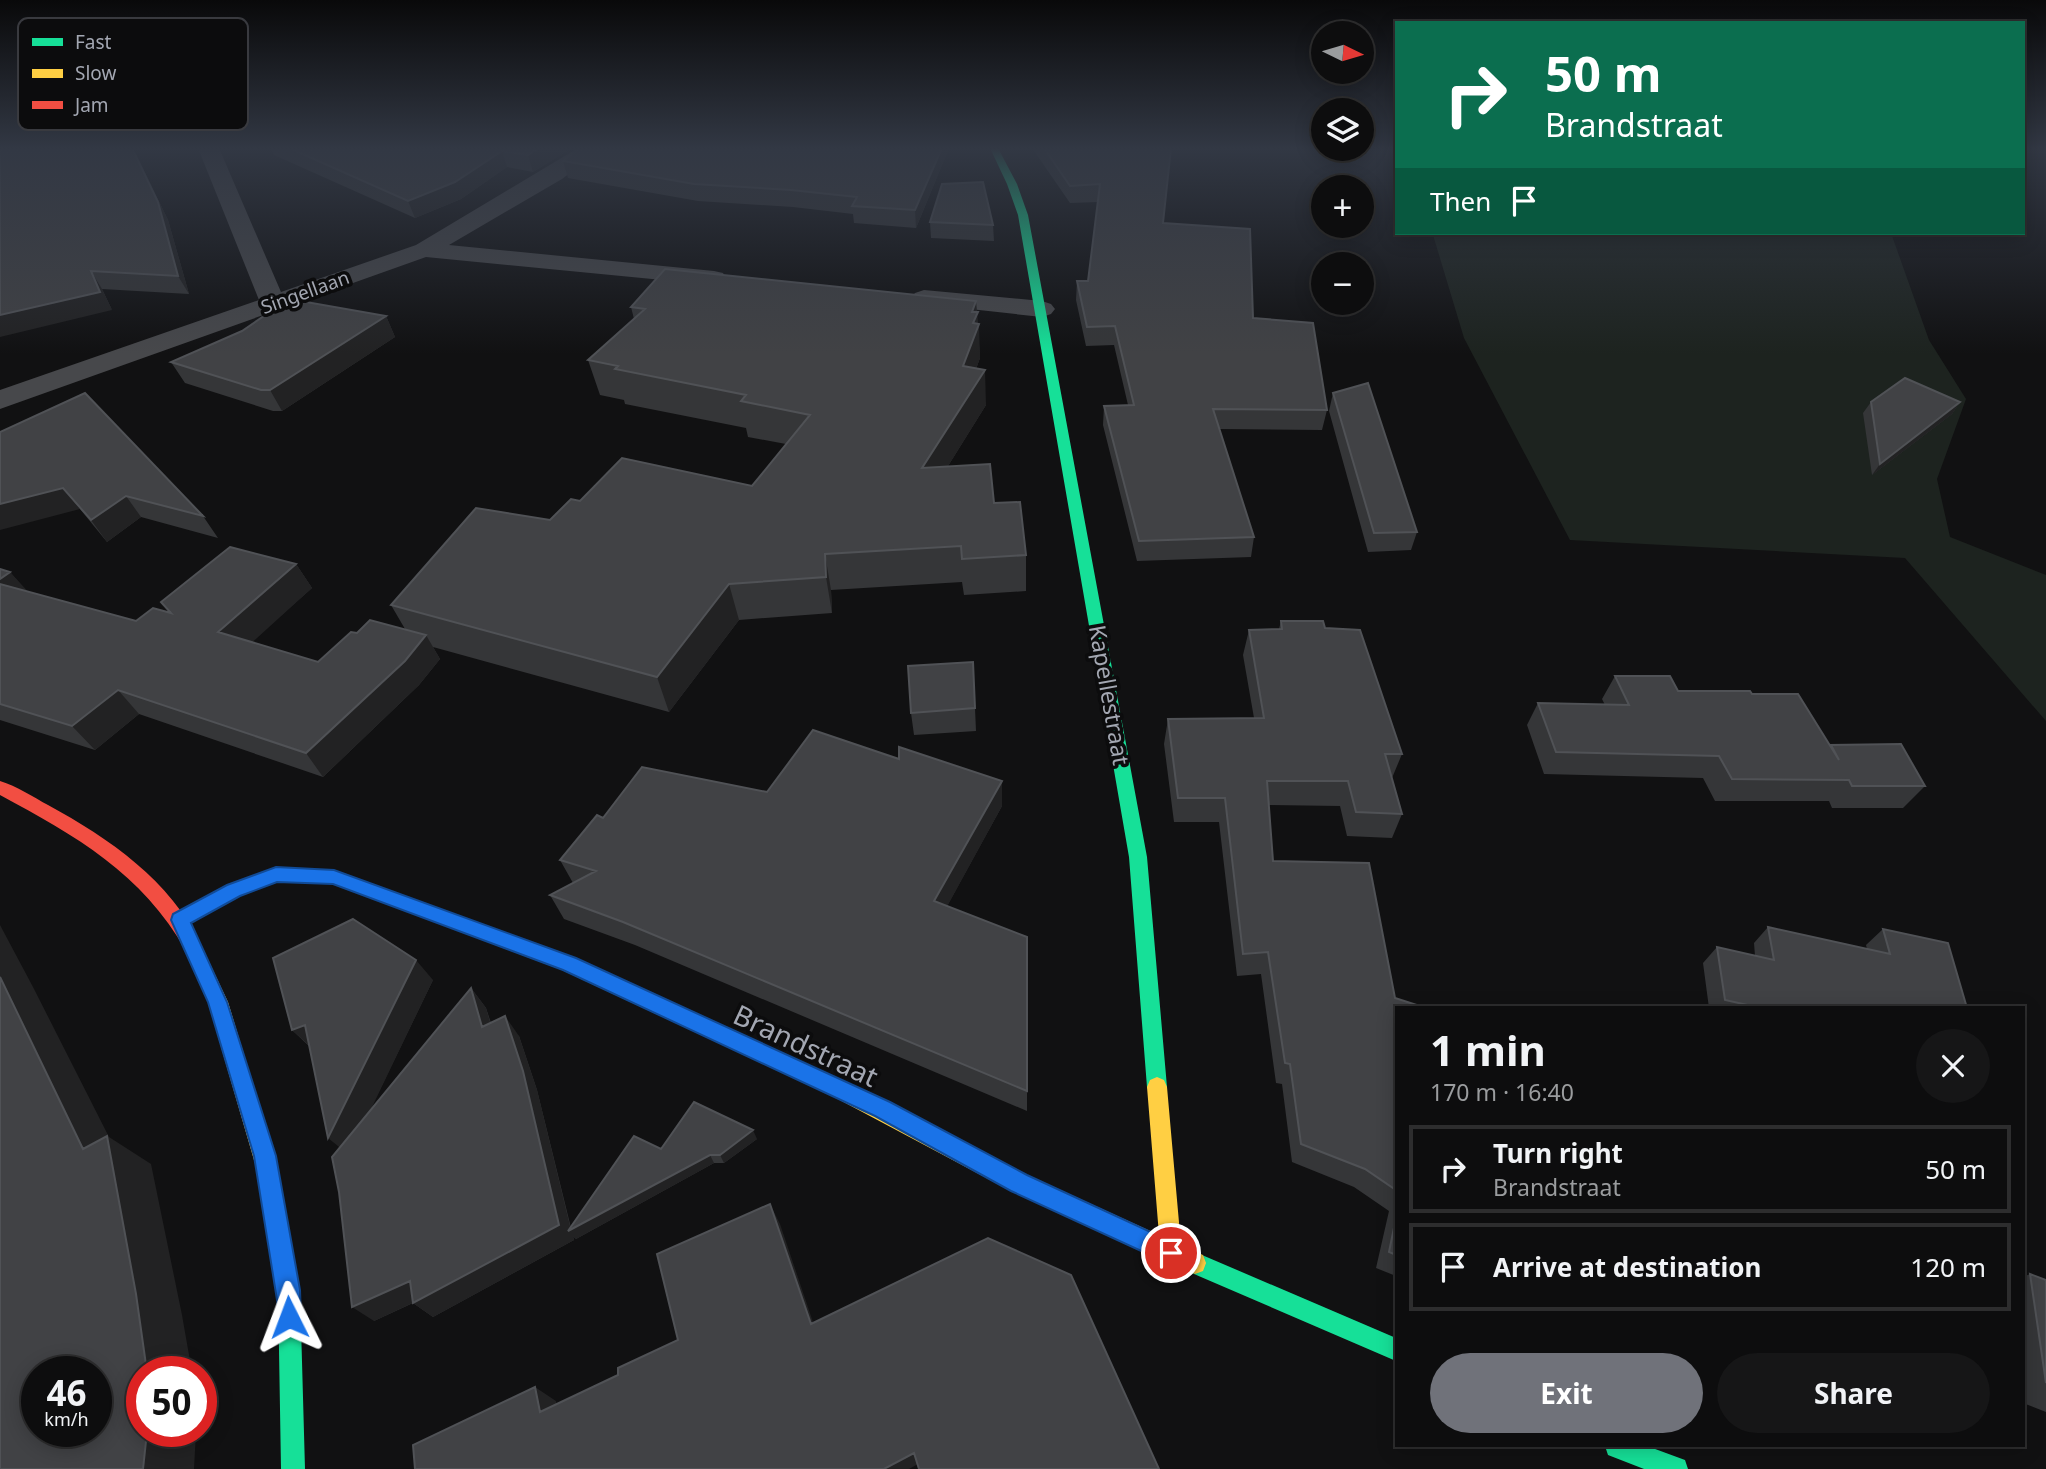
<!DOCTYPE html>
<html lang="en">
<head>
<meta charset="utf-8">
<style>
  body { margin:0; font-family:"Noto Sans",sans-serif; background:#161617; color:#f1f3f6; height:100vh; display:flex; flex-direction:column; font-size:26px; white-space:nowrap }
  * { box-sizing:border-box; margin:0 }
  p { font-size:23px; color:#9a9c9e }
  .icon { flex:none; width:38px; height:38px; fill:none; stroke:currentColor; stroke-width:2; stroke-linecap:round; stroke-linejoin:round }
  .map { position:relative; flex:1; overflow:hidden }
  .panel { position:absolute; left:1395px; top:1006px; width:630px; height:441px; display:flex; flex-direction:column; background:#0d0d0e; border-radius:0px; box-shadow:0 4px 18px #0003,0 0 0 2px #2d2d2e }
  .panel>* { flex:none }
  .banner { position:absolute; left:1395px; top:21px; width:630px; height:214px; border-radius:0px; box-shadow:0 4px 18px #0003,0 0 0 2px #2d2d2e; background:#0b6e4f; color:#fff; overflow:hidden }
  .needle { width:46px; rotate:95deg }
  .buttons { position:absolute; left:1311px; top:21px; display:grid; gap:14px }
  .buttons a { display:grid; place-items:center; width:63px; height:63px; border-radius:50%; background:#0d0d0e; box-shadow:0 4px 18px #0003,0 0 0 2px #2d2d2e; font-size:35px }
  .speed { position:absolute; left:21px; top:1356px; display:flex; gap:14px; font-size:35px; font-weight:700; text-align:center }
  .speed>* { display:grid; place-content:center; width:91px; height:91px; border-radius:50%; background:#0d0d0e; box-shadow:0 4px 18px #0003,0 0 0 2px #2d2d2e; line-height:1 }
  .speed small { font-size:18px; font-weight:400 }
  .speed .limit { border:10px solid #d22; background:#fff; color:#111 }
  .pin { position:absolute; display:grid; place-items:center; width:60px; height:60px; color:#fff; margin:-30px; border:4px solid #fff; border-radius:50%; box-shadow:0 2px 7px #0007 }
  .me { position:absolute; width:77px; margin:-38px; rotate:357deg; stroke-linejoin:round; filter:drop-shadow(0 0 5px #0008) }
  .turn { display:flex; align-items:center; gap:24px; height:147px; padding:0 35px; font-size:32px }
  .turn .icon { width:91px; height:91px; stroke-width:2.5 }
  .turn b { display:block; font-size:49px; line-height:60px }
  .then { display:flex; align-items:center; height:66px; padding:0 35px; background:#0003; gap:14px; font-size:26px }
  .round { display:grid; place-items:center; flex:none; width:74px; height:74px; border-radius:37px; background:#161617 }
  .overview { display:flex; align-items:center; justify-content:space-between; height:119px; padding:0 35px }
  h1 { font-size:42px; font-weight:700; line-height:52px }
  .action { display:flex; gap:14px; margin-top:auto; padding:14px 35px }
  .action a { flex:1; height:80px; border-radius:42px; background:#70727a; color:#fff; font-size:28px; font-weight:700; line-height:80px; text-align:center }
  .action a+a { background:#161617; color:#f1f3f6 }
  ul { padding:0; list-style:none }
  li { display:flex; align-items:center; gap:21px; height:88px; margin:0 14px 10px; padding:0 21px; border:4px solid #2d2d2e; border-radius:0px }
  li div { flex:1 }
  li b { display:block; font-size:26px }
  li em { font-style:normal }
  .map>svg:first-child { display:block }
</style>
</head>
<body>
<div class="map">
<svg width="2046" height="1469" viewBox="0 0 2046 1469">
  <rect width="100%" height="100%" fill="#111112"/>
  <path fill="#1d231f" d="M 1436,233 L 1891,233 L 1929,340 L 1966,399 L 1937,479 L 1950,537 L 2046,575 L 2046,721 L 1905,558 L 1570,540 L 1464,338 L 1433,235 Z"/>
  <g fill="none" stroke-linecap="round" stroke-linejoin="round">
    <path fill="#47484b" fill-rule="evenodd" d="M 198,148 L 219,148 L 281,292 L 416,245 L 578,148 L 603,148 L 562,179 L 449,245 L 714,271 L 723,273 L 726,278 L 723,283 L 714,285 L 426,257 L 0,409 L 0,390 L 259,300 Z
      M 924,290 L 1042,301 L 1051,304 L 1055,309 L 1051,314 L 1042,317 L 915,303 L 911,298 L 915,293 Z"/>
    <path fill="#16e098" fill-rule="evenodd" d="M 990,148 L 998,148 L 1017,184 L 1028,215 L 1147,857 L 1167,1087 L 1164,1094 L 1157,1097 L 1150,1094 L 1147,1087 L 1129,857 L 1018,215 L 1007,184 Z
      M 277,868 L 334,870 L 576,958 L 850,1084 L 853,1091 L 850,1098 L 843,1101 L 562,970 L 334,884 L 277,882 L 239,895 L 186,925 L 180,928 L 174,925 L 171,920 L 174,915 L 227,885 Z
      M 267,1156 L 274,1160 L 278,1167 L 300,1290 L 305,1469 L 281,1469 L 278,1290 L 256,1167 L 260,1160 Z
      M 1195,1252 L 1396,1338 L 1396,1361 L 1187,1271 L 1184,1263 L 1187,1255 Z
      M 1605,1446 L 1647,1446 L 1685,1460 L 1688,1469 L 1644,1469 L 1608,1455 Z"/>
    <path fill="#ffcf43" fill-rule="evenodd" d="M 192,937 L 198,939 L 228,1002 L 278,1167 L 274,1174 L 267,1178 L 260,1174 L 256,1167 L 208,1002 L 183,945 L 186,939 Z
      M 1157,1077 L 1164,1080 L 1167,1087 L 1181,1245 L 1203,1255 L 1206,1263 L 1203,1271 L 1195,1274 L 1011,1191 L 836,1098 L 833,1091 L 836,1084 L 843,1081 L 850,1084 L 1027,1175 L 1159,1235 L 1147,1087 L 1150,1080 Z"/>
    <path fill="#f24e42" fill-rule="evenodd" d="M 0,781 C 17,786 33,797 48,805 C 110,839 170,880 201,945 L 198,951 L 192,953 L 186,951 C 142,873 76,836 0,795 Z"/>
  </g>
  <path fill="#353638" d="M 0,148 L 133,148 L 168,220 L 189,294 L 102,289 L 112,310 Z
    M 271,148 L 572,148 L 533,172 L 507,167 L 461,199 L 415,218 L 274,155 Z
    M 580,148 L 949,148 L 916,228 L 854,223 L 853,214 L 793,207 L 698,201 L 568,178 L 563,161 Z
    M 1032,148 L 1171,148 L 1163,223 L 1253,318 L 1327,410 L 1322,430 L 1219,429 L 1254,537 L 1251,557 L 1137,561 L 1103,425 L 1104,406 L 1128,405 L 1114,345 L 1086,346 L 1076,300 L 1077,281 L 1088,281 L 1098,202 L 1070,203 Z
    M 930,222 L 993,225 L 994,241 L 931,238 Z
    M 976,301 L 980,358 L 976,369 L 986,405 L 948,466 L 994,503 L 1026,555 L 1026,591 L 964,595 L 962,582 L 831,590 L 832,613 L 739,620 L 669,712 L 433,647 L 440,659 L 419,685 L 323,777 L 139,714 L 95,750 L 0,720 L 0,569 L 10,572 L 27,592 L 136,621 L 170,613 L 161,602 L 296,564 L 312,588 L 251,642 L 318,662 L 357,633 L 405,629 L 391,605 L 550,520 L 580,501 L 752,486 L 786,444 L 748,437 L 746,428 L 625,404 L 624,400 L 600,395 L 588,360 L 634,319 L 631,307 Z
    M 386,316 L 395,337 L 282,411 L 273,411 L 185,383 L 171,362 Z
    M 1333,393 L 1417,532 L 1411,550 L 1368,552 L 1329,411 Z
    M 1871,402 L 1960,402 L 1952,414 L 1872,475 L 1863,413 Z
    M 0,432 L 203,516 L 218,538 L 141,517 L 107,542 L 80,509 Z
    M 1281,621 L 1325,628 L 1402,754 L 1392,778 L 1402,814 L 1392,838 L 1347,836 L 1340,806 L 1269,805 L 1273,861 L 1396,1008 L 1396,1276 L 1376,1268 L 1389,1211 L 1354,1187 L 1292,1162 L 1282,1084 L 1276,1083 L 1261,974 L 1237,976 L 1219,822 L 1174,822 L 1164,744 L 1168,719 L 1254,718 L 1243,655 L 1249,630 L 1279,629 Z
    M 973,662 L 976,731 L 914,735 L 911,713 Z
    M 1615,676 L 1678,691 L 1752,694 L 1830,746 L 1831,745 L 1925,786 L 1903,808 L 1832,808 L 1829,801 L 1715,801 L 1703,778 L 1544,774 L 1527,725 L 1538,703 L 1605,705 L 1602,699 Z
    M 899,759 L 1002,781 L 1002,806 L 947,906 L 1027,937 L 1027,1111 L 635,945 L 564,919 L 550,895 L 573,883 L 560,860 L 603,818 L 767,792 Z
    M 1768,927 L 1867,949 L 1866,945 L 1883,929 L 1967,1008 L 1709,1008 L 1703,963 L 1717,947 L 1755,956 L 1754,943 Z
    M 433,980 L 369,1112 L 471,988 L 486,1008 L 491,1023 L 519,1036 L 537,1090 L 571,1228 L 661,1149 L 757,1139 L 724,1163 L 714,1163 L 576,1239 L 573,1236 L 574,1240 L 433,1317 L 413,1303 L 374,1321 L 340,1148 L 310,1047 L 292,1030 Z
    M 2030,1274 L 2046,1280 L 2046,1412 L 2023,1403 L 2023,1277 Z"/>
  <path fill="#222223" d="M 132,148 L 133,148 L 168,220 L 189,294 L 178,276 Z
    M 539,148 L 572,148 L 533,172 L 528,155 Z
    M 942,148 L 949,148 L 916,228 L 915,210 Z
    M 502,151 L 507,167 L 461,199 L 415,218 L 408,201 Z
    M 91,271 L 102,289 L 112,310 L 0,337 L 0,315 Z
    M 976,301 L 978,326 L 979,324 L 980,358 L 964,401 L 963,366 L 972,312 Z
    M 386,316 L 395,337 L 282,411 L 270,390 Z
    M 985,370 L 986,405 L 925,503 L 922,468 Z
    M 1960,402 L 1952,414 L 1872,475 L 1880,464 Z
    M 63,488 L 80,509 L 0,530 L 0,504 Z
    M 126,496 L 141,517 L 107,542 L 91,520 Z
    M 825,554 L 831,590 L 832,613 L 826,577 Z
    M 296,564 L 312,588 L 236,657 L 218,632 Z
    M 10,572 L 32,596 L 0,588 L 0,579 Z
    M 729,584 L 739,620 L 669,712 L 657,677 Z
    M 426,635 L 440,659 L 419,685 L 323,777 L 306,753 Z
    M 118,690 L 139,714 L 95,750 L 72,726 Z
    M 1002,781 L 1002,806 L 937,925 L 934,901 Z
    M 0,925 L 33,987 L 109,1137 L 151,1164 L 182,1315 L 192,1372 L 147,1372 L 83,1149 L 0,977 Z
    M 416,960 L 433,980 L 349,1155 L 328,1138 Z
    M 471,988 L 486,1008 L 497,1046 L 482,1027 Z
    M 505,1016 L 519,1036 L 537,1090 L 571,1230 L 710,1155 L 714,1163 L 576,1239 L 573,1236 L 574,1240 L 433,1317 L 413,1303 L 419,1300 L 374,1321 L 352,1307 L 410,1281 Z
    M 305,1025 L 313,1049 L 292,1030 Z
    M 753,1130 L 757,1139 L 724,1163 L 720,1155 Z
    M 770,1204 L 780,1224 L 819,1340 L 811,1324 Z
    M 535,1387 L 556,1401 L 561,1425 L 540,1412 Z
    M 147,1432 L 196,1432 L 194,1469 L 143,1469 Z
    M 914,1453 L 918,1464 L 909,1469 L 884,1469 Z"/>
  <path fill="#414245" stroke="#505256" stroke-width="2" fill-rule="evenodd" d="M 0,148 L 132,148 L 158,202 L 178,276 L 91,271 L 100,292 L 0,315 Z
    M 289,148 L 539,148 L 528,155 L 502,151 L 455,182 L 408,201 Z
    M 580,148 L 942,148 L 915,210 L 852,206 L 857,197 L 791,190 L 694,184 L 563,161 Z
    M 1044,148 L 1171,148 L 1163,223 L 1250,229 L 1253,318 L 1313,323 L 1327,410 L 1213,409 L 1254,537 L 1139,541 L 1104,406 L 1134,405 L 1115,326 L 1087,327 L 1077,281 L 1088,281 L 1100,184 L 1070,186 Z
    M 983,182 L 993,225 L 930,222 L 942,184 Z
    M 665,269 L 976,301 L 972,312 L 978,312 L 973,323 L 979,324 L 963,366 L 985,370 L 922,468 L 990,464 L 994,503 L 1020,502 L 1026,555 L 962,559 L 961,546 L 825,554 L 826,577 L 729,584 L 657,677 L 391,605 L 476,508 L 550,520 L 571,499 L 580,501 L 622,458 L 752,486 L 810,415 L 741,401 L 746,395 L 615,369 L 618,366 L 588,360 L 645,309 L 631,307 Z
    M 289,299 L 386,316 L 270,390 L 261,390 L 171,362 L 242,331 Z
    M 1905,378 L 1960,402 L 1880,464 L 1871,402 Z
    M 1368,383 L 1417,532 L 1374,533 L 1333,393 Z
    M 85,393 L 203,516 L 126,496 L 91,520 L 63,488 L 0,504 L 0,432 Z
    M 230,547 L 296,564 L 218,632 L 318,662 L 351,632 L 357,633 L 370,620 L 426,635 L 405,661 L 306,753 L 118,690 L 72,726 L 0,704 L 0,584 L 136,621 L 153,608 L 171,613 L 161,602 Z
    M 0,569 L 10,572 L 0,579 Z
    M 1281,621 L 1323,621 L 1325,628 L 1360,630 L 1402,754 L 1385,754 L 1402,814 L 1356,812 L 1348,781 L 1267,781 L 1273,861 L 1369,863 L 1395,998 L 1426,1008 L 1396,1008 L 1396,1190 L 1365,1169 L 1301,1144 L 1290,1064 L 1285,1063 L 1268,952 L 1243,954 L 1225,798 L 1178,798 L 1168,719 L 1264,718 L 1249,630 L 1282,629 Z
    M 973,662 L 975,708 L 911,713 L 908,666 Z
    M 1615,676 L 1670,676 L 1678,691 L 1750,691 L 1752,694 L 1798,694 L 1839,760 L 1831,745 L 1901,744 L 1925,786 L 1852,786 L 1849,780 L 1732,779 L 1719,756 L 1556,752 L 1538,703 L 1629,705 Z
    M 813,730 L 899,759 L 899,747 L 1002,781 L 934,901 L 1027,937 L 1027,1091 L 623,922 L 550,895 L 596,871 L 560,860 L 597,815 L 603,818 L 642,767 L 767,792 Z
    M 353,919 L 416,960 L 328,1138 L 305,1025 L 292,1030 L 273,958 Z
    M 1768,927 L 1890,954 L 1883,929 L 1948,943 L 1967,1008 L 1761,1008 L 1725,1000 L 1717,947 L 1774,960 Z
    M 0,977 L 83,1149 L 107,1136 L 136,1294 L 147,1372 L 142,1372 L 142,1432 L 147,1432 L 143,1469 L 0,1469 ZM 37,1372 L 96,1372 L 96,1432 L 37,1432 Z
    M 471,988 L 482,1027 L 505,1016 L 523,1071 L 559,1225 L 413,1303 L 410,1281 L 352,1307 L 339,1192 L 332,1157 Z
    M 694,1102 L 753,1130 L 720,1155 L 710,1155 L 568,1231 L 634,1136 L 661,1149 Z
    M 770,1204 L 811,1324 L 988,1238 L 1071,1275 L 1159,1469 L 919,1469 L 914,1453 L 884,1469 L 415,1469 L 413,1445 L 535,1387 L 540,1412 L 618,1375 L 618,1368 L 678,1340 L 657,1254 Z
    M 1396,1218 L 1396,1255 L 1389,1252 Z
    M 2030,1274 L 2046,1280 L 2046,1383 Z"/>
  <linearGradient id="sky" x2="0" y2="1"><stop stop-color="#09090a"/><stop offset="0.42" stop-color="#323844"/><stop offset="1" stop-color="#323844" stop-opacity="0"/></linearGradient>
  <rect width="2046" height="354" fill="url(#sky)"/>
  <path fill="#1a73e8" stroke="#114b97" stroke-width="2" d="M 276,867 L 334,870 L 576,958 L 890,1102 L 1027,1175 L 1179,1245 L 1182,1253 L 1179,1261 L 1171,1264 L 1163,1261 L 1011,1191 L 875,1116 L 563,970 L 333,884 L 277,882 L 240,896 L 191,923 L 227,1002 L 276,1156 L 300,1290 L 301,1317 L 298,1325 L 289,1329 L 281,1325 L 254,1156 L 208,1002 L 171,920 L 173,914 L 227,885 Z"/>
  <g text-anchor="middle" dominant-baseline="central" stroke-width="7" stroke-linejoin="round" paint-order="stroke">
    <g font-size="19" fill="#a3a7b2" stroke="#0c0c0d">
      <text transform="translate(305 292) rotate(-20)">Singellaan</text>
    </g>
    <g font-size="23" fill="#a3a7b2" stroke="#0c0c0d">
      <text transform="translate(1110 695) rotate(80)">Kapellestraat</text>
    </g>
    <g font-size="28" fill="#a3a7b2" stroke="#0c0c0d">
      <text transform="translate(806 1045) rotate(25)">Brandstraat</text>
    </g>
  </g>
  <rect x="18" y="18" width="230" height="112" rx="10" fill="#0c0c0d" stroke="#393a3f" stroke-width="2"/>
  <rect x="32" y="38" width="31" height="8" fill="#16e098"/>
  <rect x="32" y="69" width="31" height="9" fill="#ffcf43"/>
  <rect x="32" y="101" width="31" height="8" fill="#f24e42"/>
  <g font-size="19" fill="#a3a7b2">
    <text x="75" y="49">Fast</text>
    <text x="75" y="80">Slow</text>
    <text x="75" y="112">Jam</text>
  </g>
</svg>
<div class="buttons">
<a><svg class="needle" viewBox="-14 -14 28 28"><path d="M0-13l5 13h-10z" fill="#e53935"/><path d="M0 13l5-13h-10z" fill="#9a9c9e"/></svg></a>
<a><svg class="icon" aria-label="layers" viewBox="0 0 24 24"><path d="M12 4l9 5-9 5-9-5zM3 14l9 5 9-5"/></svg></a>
<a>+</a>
<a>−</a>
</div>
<div class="speed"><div>46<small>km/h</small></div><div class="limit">50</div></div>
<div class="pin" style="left:1171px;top:1253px;background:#d93025"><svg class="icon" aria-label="arrive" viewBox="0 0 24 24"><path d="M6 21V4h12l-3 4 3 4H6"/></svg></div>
<svg class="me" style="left:289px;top:1317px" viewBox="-20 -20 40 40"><path d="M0-17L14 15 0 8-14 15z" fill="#1a73e8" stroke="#fff" stroke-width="4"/></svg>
<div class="banner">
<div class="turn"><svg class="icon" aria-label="right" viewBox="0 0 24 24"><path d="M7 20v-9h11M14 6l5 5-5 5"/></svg><div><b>50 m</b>Brandstraat</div></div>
<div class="then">Then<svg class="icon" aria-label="arrive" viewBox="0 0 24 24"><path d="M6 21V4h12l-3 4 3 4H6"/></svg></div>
</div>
<section class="panel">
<div class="overview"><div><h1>1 min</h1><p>170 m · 16:40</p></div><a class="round"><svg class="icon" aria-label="close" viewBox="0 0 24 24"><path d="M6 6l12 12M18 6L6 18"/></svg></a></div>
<ul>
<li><svg class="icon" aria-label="right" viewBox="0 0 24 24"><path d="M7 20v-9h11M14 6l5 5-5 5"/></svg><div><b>Turn right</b><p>Brandstraat</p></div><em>50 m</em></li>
<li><svg class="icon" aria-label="arrive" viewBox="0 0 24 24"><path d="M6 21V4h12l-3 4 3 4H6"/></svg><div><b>Arrive at destination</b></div><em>120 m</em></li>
</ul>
<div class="action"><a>Exit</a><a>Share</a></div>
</section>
</div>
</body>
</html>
